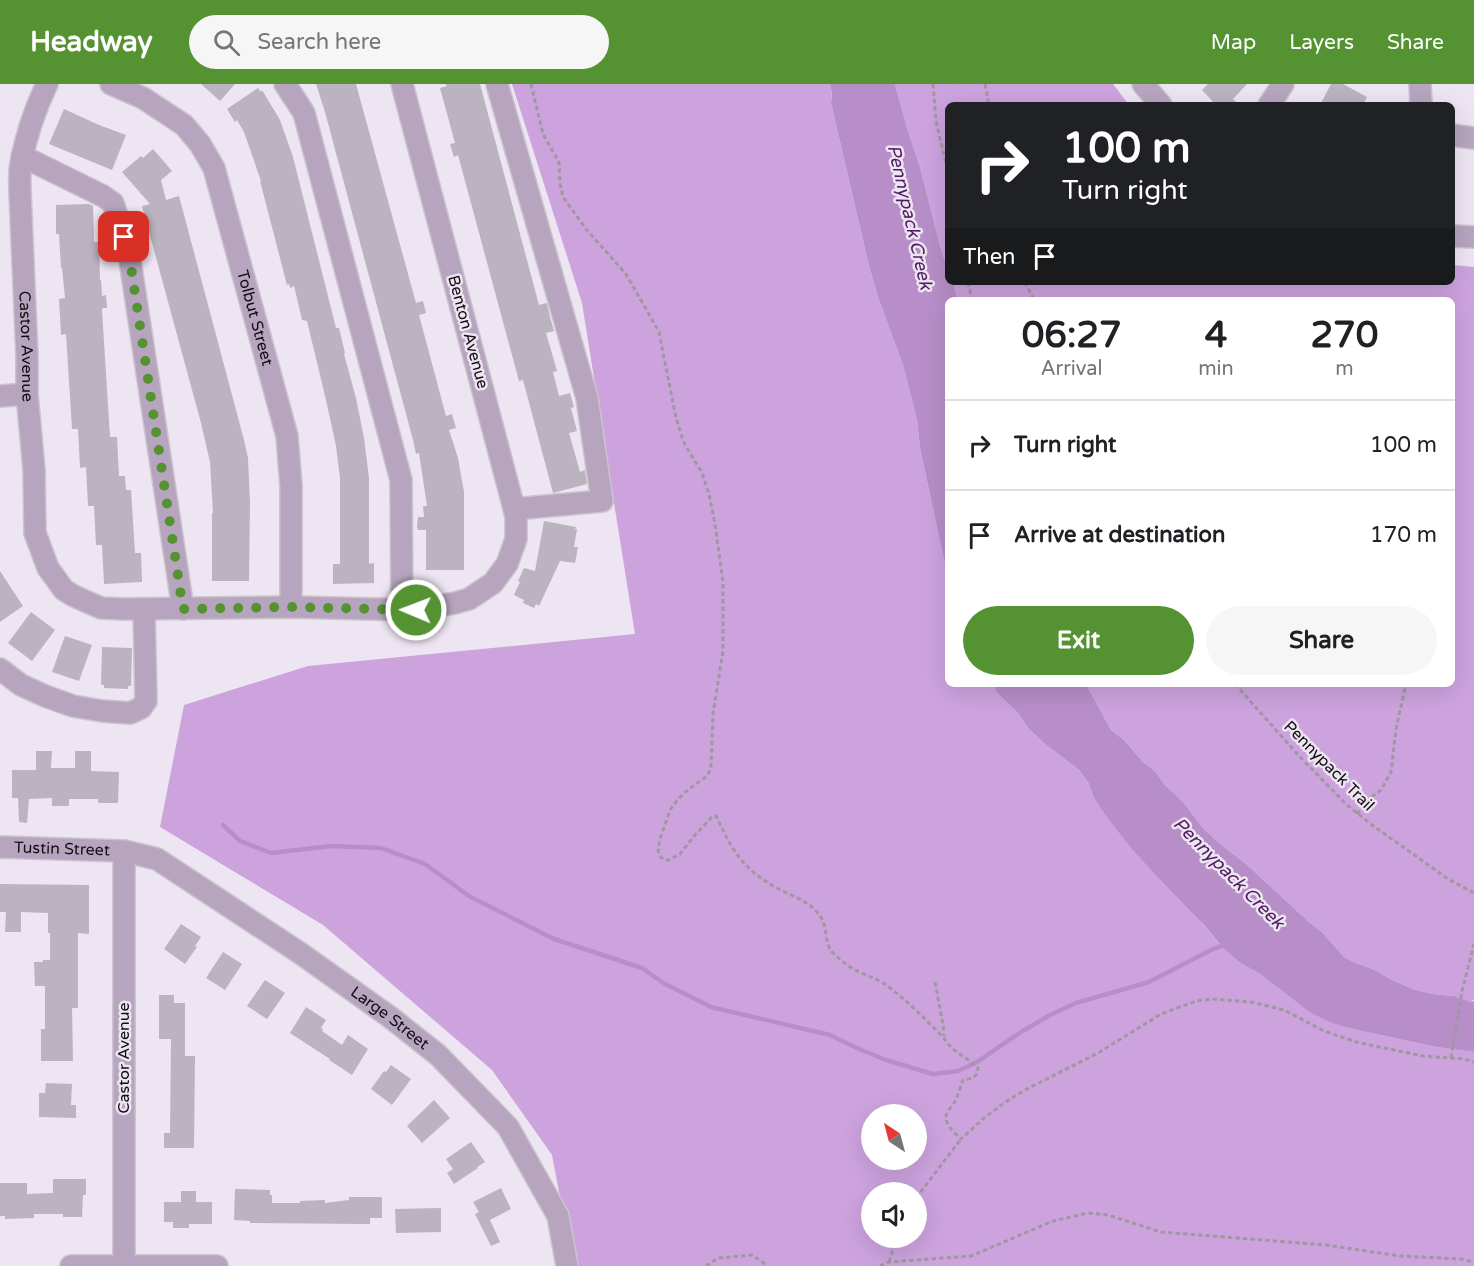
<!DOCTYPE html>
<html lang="en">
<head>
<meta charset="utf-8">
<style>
  body { margin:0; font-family:"Varela Round",sans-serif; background:#f6f6f6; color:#202124; height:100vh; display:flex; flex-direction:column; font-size:22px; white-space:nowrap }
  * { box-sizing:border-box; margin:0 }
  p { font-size:20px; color:#757577 }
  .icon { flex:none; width:33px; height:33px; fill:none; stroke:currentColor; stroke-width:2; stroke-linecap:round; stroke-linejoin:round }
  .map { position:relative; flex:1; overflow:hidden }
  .drawer { position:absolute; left:945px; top:213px; width:510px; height:390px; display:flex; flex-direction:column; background:#fff; border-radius:9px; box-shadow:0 6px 24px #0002 }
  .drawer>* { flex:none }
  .banner { position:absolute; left:945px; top:18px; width:510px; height:183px; border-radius:9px; box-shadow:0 6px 24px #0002; background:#202124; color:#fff; overflow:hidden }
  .needle { width:39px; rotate:324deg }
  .fabs { position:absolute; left:861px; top:1020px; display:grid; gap:12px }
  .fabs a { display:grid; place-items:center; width:66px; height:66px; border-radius:50%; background:#fff; box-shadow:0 6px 24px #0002; font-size:30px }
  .pin { position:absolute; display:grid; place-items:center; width:51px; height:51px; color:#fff; margin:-26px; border-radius:12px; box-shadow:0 3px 9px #0006 }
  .me { position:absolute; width:66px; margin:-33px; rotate:271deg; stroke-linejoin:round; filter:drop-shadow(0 0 4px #0008) }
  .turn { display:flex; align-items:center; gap:21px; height:126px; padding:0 18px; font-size:27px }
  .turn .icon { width:78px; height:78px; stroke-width:2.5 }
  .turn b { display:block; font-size:42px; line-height:51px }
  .then { display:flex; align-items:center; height:57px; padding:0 18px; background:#0003; gap:12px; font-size:22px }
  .eta { display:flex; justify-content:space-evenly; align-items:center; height:102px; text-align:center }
  .eta b { font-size:36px; font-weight:700; line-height:42px }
  .button { display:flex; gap:12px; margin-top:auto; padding:12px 18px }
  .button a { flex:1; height:69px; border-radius:36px; background:#559232; color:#fff; font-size:24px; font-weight:700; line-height:69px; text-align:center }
  .button a+a { background:#f6f6f6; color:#202124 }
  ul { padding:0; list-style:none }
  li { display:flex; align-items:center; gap:18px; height:90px; padding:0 18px; border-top:2px solid #e0e0e0 }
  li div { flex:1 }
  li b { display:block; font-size:22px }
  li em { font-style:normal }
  header { display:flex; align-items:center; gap:36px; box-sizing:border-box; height:84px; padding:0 30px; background:#559232; color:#fff }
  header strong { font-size:28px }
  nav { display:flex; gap:33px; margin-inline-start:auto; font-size:21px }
  .search { width:420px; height:54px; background:#f6f6f6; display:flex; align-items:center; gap:15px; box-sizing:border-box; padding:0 21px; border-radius:33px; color:#757577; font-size:22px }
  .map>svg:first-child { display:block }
</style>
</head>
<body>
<header>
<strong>Headway</strong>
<div class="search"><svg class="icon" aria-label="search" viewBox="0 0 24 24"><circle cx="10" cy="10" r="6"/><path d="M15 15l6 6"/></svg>Search here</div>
<nav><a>Map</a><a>Layers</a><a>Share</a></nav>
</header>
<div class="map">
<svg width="1474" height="1182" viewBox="0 0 1474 1182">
  <rect width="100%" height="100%" fill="#eee5f2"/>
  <path fill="#cda3de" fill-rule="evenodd" d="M 512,0 L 830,0 L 832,10 L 831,19 L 869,182 L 878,213 L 903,281 L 917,336 L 920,364 L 948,495 L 948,600 L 994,600 L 996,608 L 1018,629 L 1028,644 L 1045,660 L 1079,686 L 1088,698 L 1094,714 L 1225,866 L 1239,878 L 1260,890 L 1309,928 L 1330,937 L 1348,944 L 1436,963 L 1474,968 L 1474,1182 L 573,1182 L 552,1071 L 492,986 L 323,841 L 160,743 L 184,621 L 308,582 L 635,550 L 582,219 ZM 872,1030 L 916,1030 L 916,1076 L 872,1076 ZM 872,1108 L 916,1108 L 916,1154 L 872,1154 Z
    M 895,0 L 1113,0 L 1129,21 L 948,21 L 948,186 L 940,162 L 920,83 L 907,44 Z
    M 1452,181 L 1474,183 L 1474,915 L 1471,918 L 1454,912 L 1432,910 L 1413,905 L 1392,896 L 1375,886 L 1356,879 L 1344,873 L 1322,848 L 1309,838 L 1246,780 L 1219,759 L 1203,744 L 1183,718 L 1164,700 L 1155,687 L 1143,678 L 1124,656 L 1111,646 L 1086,600 L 1452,600 L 1452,216 L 958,216 L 953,198 L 1452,198 Z"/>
  <path fill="#b88ec8" d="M 830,0 L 895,0 L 907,44 L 920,83 L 940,162 L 948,186 L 948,198 L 953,198 L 958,216 L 948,216 L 948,495 L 920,364 L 917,336 L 903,281 L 878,213 L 869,182 L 831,19 L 832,10 Z
    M 994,600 L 1086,600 L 1111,646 L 1124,656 L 1143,678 L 1155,687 L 1164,700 L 1183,718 L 1203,744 L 1219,759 L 1246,780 L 1309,838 L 1322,848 L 1344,873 L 1356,879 L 1375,886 L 1392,896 L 1413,905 L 1432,910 L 1454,912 L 1471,918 L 1474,917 L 1474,968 L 1436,963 L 1348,944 L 1330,938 L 1309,928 L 1260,890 L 1239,878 L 1225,866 L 1204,841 L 1152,787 L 1133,766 L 1109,736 L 1094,714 L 1088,698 L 1079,686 L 1045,660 L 1028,644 L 1018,629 L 996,608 Z"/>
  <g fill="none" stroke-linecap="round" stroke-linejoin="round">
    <path stroke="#b88ec8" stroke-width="4.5" d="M 223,741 L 240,757 L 271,769 L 331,762 L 381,764 L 425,780 L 469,812 L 554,855 L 642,884 L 665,900 L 711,923 L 830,951 L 859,965 L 886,976 L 933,990 L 958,987 L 977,978 L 1021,948 L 1050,931 L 1076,919 L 1149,898 L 1211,866 L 1227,860"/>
  </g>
  <path fill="#bbb3bf" d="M 201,0 L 235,0 L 220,17 Z
    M 316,0 L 356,0 L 416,219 L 423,217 L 426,229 L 419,231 L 446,332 L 452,330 L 456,344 L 449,346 L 458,374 L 464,408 L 464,486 L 426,486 L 426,446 L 418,446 L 417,442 L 418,433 L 424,433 L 423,422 L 427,422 L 419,369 L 416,370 L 413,356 L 325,28 Z
    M 446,0 L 480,0 L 539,221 L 547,219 L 550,233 L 554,247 L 546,249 L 557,287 L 553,288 L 559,312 L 570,309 L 574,323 L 571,324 L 577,347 L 569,349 L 580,388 L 585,386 L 587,400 L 553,409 L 523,296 L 519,297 L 458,71 L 454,73 L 450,60 L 455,59 L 440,4 L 447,2 Z
    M 1208,0 L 1247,0 L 1233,15 L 1239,21 L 1216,21 L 1202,6 Z
    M 1331,0 L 1343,0 L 1367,13 L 1363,21 L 1320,21 Z
    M 258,4 L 261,8 L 262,6 L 280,36 L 293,73 L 336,244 L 339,244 L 345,269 L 344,270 L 356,314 L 364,354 L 369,394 L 369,480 L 374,479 L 374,499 L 333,500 L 333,480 L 340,480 L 340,394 L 336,362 L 326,316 L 307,237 L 302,236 L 294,202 L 290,204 L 289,200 L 287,201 L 260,97 L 261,97 L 244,48 L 237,36 L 235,38 L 227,25 Z
    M 64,25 L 99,41 L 126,51 L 112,86 L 49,60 Z
    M 153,65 L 172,87 L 161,96 L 166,116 L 179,112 L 244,356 L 248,374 L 250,419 L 249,497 L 212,497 L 212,429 L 213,429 L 210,378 L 201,339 L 142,122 L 150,120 L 122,88 L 141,72 L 143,74 Z
    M 89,120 L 93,122 L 94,158 L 99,158 L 100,196 L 101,196 L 102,212 L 106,211 L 107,224 L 103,224 L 102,226 L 110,353 L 117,353 L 119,392 L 125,392 L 126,406 L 131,406 L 135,469 L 141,469 L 142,498 L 104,500 L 102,461 L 96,461 L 94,422 L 88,422 L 86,383 L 80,384 L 78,345 L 72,345 L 66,250 L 61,251 L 59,215 L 65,214 L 62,184 L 61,184 L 59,150 L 56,150 L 56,121 Z
    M 544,437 L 576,443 L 575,445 L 577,445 L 574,463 L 578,463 L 575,479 L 560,477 L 539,522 L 536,520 L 534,524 L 523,519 L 524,516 L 514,511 L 520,498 L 518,497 L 524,484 L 535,487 Z
    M 0,487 L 23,522 L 0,538 Z
    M 31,528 L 55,546 L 32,577 L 8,559 Z
    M 65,552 L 92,561 L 79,597 L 52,588 Z
    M 102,563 L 132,564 L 131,602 L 128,602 L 128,605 L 104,604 L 104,601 L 101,601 Z
    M 36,667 L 52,667 L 51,684 L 75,684 L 75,667 L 91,667 L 91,687 L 119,688 L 118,719 L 98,719 L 98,715 L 69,715 L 69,722 L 52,722 L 52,714 L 29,715 L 27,739 L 19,738 L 18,714 L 12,714 L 12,686 L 36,686 Z
    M 0,800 L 89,801 L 89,850 L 78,849 L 78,924 L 72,924 L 73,977 L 41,977 L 41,945 L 45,945 L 45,902 L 35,902 L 34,878 L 43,878 L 43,876 L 50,876 L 50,849 L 48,849 L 48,829 L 21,828 L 21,848 L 5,848 L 6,828 L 0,828 Z
    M 181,840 L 201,853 L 195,862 L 197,863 L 185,880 L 164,865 Z
    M 223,868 L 242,880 L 225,906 L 206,894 Z
    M 265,896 L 285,909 L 267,935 L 247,922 Z
    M 159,911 L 174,911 L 174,919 L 185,919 L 185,972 L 195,972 L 194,1064 L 164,1064 L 164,1049 L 170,1049 L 171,955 L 159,955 Z
    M 306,923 L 326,936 L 321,944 L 323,945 L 322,947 L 342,961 L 348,951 L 368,965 L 352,991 L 329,976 L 330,975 L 290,949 Z
    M 391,981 L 411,995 L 392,1021 L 371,1005 L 384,987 L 386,988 Z
    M 46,999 L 72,1000 L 71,1021 L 76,1021 L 76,1034 L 39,1033 L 39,1009 L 45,1009 Z
    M 434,1016 L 450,1034 L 422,1059 L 407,1042 Z
    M 471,1058 L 485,1078 L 477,1083 L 478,1084 L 454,1100 L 447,1089 L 453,1085 L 446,1075 Z
    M 53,1095 L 86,1095 L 86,1111 L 83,1111 L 82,1133 L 63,1133 L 63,1130 L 34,1130 L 34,1134 L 5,1135 L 5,1132 L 0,1132 L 0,1099 L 27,1099 L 27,1110 L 53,1109 Z
    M 501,1104 L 511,1125 L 490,1136 L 500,1158 L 491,1162 L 475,1130 L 479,1128 L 473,1118 Z
    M 235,1105 L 270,1106 L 270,1111 L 272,1111 L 272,1119 L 300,1119 L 300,1117 L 325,1116 L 325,1119 L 349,1116 L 349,1113 L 382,1113 L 382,1134 L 370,1134 L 370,1140 L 365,1140 L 250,1139 L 250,1137 L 234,1136 Z
    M 181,1107 L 196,1107 L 196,1118 L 212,1118 L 212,1140 L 189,1140 L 189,1144 L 173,1144 L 173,1138 L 164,1138 L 164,1118 L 181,1118 Z
    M 441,1124 L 441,1148 L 396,1149 L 395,1125 Z"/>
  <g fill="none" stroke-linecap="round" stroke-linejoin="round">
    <g stroke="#cbc3ce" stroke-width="24">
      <g id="minor">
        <path id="s1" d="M 47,0 C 35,25 26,52 21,79 C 19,88 20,99 20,108 L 27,273 L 27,310 L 34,386 L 35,449 L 48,484 L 64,506 L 74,512 L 101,524 L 125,525 L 291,523 L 415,526 L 455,519 L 469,515 L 493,499 L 507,480 L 516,455 L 516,432 L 402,0"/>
        <path id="s2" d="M 111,0 L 143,14 L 184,41 L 200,60 L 214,84 L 287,352 L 291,402 L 291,523"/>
        <path d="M 285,0 L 304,29 L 401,396 L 402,526"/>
        <path d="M 497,0 L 587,314 L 602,417 L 514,425"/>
        <path d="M 1143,0 L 1161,21"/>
        <path d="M 1420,0 L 1421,21"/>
        <path d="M 1269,21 L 1283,0"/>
        <path d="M 1452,51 L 1474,54"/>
        <path d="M 22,72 L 103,112 L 113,119 L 129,170 L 183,525"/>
        <path d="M 1452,152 L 1474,153"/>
        <path d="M 0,312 L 27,310"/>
        <path d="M 0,585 L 21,601 L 45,612 L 73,622 L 102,627 L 130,629 L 141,624 L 146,617 L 144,526"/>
        <path id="s3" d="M 0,763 L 124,767 L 157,775 L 300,869 L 390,933 L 438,971 L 508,1043 L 558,1132 L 567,1182"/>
        <path d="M 124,767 L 124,1182"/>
        <path d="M 71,1182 L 217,1182"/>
      </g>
    </g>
    <path stroke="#9f98a2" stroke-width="3" stroke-dasharray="4.5 3" stroke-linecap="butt" d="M 531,0 L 543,50 L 559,78 L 560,99 L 563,113 L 586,145 L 626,190 L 659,248 L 676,334 L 684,359 L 702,389 L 709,410 L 715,440 L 723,498 L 723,567 L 713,630 L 711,684 L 707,692 L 684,709 L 675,719 L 670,726 L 660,755 L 658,765 L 659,771 L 663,775 L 669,776 L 680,770 L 695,751 L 713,732 L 716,732 C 733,767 742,785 777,804 C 789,811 806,816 816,827 C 831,841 821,859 835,871 C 841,876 847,882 854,885 C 863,891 873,893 883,899 C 906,915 924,934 944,954 C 952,968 967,973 978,984 L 977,990 L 973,994 L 963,996 C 960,1003 958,1013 954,1019 C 953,1021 950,1024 948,1027 C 941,1038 954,1048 961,1055 L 984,1034 L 1007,1017 L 1023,1007 L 1098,969 L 1161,930 L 1196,917 L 1212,915 L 1251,918 L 1268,922 L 1284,926 L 1324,947 L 1356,958 L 1423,972 L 1464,975 L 1474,978
      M 933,0 L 936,37 L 948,88
      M 985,0 L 989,21
      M 968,198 L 972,216
      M 1025,198 L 1034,216
      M 1235,600 L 1300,673 L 1347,721 L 1372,741 L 1448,795 L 1474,809
      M 1357,730 L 1370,714 L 1381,706 L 1391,688 L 1396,645 L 1406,600
      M 935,898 L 943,941 L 944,952
      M 1451,974 L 1462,907 L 1474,860
      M 916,1114 L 961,1055
      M 889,1178 L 897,1154
      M 706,1182 L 718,1174 L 752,1171 L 768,1182
      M 880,1182 L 889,1178 L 971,1172 L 1053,1137 L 1088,1129 L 1108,1131 L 1161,1148 L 1326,1161 L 1400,1172 L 1461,1175 L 1474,1178"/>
    <use href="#minor" stroke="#b7a5bf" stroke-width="21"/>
  </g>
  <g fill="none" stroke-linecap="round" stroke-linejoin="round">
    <path stroke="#559232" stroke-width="10" stroke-dasharray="0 18" d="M 124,153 L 129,170 L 183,525 L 291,523 L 416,526"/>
  </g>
  <g text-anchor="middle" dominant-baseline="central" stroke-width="5" stroke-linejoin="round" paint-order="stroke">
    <g font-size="16" fill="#110e12" stroke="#eee5f2">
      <text stroke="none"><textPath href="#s2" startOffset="292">Tolbut Street</textPath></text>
      <text transform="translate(468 248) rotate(75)">Benton Avenue</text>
      <text stroke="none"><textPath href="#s1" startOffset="267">Castor Avenue</textPath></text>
      <text transform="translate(1329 682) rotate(45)">Pennypack Trail</text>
      <text stroke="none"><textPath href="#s3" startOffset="62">Tustin Street</textPath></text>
      <text stroke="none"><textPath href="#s3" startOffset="440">Large Street</textPath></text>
      <text transform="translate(124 974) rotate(-90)">Castor Avenue</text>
    </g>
    <g font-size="18" font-style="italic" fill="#4f1b61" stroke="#eee5f2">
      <text transform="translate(910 133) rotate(77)">Pennypack Creek</text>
      <text transform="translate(1229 789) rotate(45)">Pennypack Creek</text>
    </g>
  </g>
</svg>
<div class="fabs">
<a><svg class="needle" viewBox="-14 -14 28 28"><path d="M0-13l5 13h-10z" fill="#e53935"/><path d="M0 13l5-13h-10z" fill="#757577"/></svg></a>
<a><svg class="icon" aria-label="sound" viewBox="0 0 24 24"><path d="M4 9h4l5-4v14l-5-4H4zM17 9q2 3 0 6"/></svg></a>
</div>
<div class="pin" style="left:124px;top:153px;background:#d93025"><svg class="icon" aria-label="arrive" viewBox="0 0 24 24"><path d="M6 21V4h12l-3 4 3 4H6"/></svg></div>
<svg class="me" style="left:416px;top:526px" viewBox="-20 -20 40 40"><circle r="17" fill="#559232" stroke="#fff" stroke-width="3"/><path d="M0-11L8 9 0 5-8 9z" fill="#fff"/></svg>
<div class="banner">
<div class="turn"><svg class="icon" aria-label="right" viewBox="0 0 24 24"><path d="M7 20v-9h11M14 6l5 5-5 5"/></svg><div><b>100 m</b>Turn right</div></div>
<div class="then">Then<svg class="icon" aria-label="arrive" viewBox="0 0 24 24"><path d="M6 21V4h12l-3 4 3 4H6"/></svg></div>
</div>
<section class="drawer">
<div class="eta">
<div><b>06:27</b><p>Arrival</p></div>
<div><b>4</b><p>min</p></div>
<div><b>270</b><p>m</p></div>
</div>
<ul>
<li><svg class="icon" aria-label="right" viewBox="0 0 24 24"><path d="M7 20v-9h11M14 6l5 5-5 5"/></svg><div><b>Turn right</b></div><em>100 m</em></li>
<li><svg class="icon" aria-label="arrive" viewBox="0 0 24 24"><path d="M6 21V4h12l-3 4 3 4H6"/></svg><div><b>Arrive at destination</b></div><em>170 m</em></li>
</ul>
<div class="button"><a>Exit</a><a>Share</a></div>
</section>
</div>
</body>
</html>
